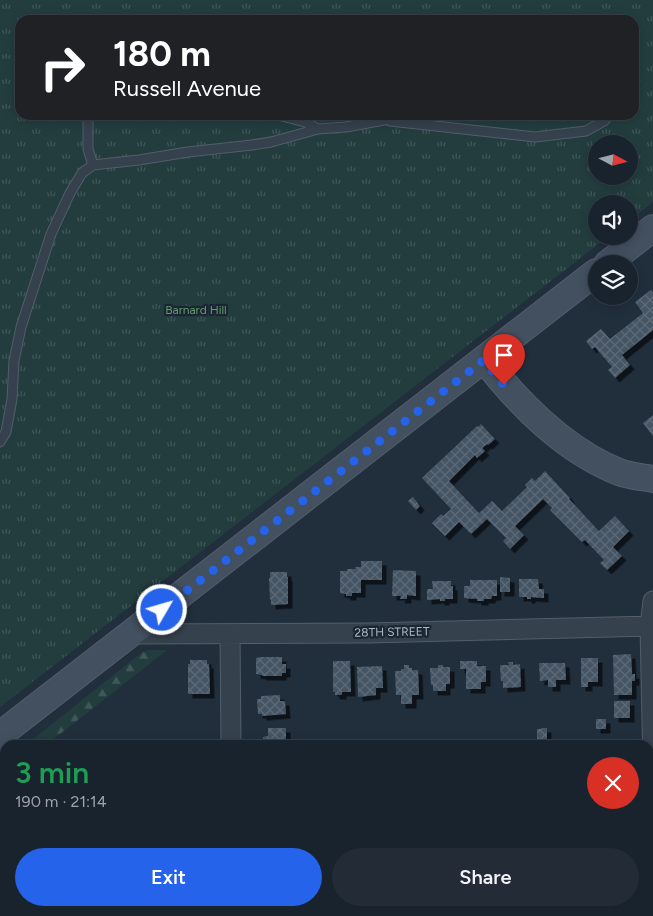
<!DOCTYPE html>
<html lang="en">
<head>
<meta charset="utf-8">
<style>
  body { margin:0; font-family:Figtree,sans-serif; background:#222b36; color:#f1f3f6; height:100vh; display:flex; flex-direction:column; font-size:19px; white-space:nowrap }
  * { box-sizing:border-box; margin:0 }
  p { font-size:16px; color:#9fa4aa }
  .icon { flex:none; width:28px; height:28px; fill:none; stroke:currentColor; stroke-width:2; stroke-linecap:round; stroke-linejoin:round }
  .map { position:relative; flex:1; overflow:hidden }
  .drawer { position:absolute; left:0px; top:740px; width:654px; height:176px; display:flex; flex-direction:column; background:#19232e; border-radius:15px 15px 0 0; box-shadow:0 2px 12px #0003,0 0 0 1px #37404a }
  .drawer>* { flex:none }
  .hud { position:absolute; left:15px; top:15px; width:624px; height:105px; border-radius:15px; box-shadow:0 2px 12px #0003,0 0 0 1px #37404a; background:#202124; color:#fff; overflow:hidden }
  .needle { width:32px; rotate:97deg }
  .fabs { position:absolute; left:588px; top:135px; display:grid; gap:10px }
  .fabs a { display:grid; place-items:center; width:50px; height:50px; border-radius:50%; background:#19232e; box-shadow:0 2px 12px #0003,0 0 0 1px #37404a; font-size:25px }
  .pin { position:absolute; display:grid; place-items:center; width:42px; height:42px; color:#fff; margin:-51px -21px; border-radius:50% 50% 50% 0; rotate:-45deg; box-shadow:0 0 5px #0007 }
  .pin .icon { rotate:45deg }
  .me { position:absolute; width:55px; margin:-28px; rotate:52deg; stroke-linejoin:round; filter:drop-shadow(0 0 4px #0008) }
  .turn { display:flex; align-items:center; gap:18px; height:105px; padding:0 15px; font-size:22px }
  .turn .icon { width:65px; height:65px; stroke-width:2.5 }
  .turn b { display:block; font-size:35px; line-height:42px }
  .round { display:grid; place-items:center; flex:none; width:52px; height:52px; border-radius:26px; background:#222b36 }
  .summary { display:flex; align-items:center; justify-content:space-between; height:85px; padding:0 15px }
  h1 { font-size:30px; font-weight:600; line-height:38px; color:#1e9e55 }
  .button { display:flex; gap:10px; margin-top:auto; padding:10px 15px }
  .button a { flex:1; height:58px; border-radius:30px; background:#2563eb; color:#fff; font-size:20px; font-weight:600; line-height:58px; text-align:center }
  .button a+a { background:#222b36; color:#f1f3f6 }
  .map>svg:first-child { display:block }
</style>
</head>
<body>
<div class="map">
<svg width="653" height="916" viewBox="0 0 653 916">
  <defs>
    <pattern id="forest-firs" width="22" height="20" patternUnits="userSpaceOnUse" patternTransform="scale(1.25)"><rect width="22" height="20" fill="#233d3e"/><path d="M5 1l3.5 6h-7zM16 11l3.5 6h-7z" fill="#405759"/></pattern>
    <pattern id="park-tufts" width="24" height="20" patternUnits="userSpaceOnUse" patternTransform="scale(1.25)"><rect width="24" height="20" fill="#233d3e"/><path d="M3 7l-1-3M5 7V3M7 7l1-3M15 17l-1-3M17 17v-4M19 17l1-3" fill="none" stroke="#405759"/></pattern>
    <pattern id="building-cross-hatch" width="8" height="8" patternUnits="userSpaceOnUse" patternTransform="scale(1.25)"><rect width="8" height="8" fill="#445464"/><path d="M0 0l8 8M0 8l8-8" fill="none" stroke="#5c6b79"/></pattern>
    <filter id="shadow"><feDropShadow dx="4.5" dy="4.5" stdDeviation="0" flood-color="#0009"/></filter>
  </defs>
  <rect width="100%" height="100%" fill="#212f3d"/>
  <path fill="url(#forest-firs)" d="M 148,650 L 167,650 L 46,745 L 26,745 L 141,653 Z"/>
  <path fill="url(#park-tufts)" fill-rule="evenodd" d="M 0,0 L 653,0 L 653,202 L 629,221 L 629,204 L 596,204 L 596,236 L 609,236 L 0,707 ZM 20,20 L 634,20 L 634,115 L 20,115 ZM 596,144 L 629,144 L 629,176 L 596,176 Z"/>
  <path fill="url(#building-cross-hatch)" filter="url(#shadow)" d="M 651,290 L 653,293 L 653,330 L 622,355 L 630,365 L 615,378 L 608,370 L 612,367 L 595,347 L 592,349 L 586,341 L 601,329 L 610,339 L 643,313 L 635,302 Z
    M 653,415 L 653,436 L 643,423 Z
    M 481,424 L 495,439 L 488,445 L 487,444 L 482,448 L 485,451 L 477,458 L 475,455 L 449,481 L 479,513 L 492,501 L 502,511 L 527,487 L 525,485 L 532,478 L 535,481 L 545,471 L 570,498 L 569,499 L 599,531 L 615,516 L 629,531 L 613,547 L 622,556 L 607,570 L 600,563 L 604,560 L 585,540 L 582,542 L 550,510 L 552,508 L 543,499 L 515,526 L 524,535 L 510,549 L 503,541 L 506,538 L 487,519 L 471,534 L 459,522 L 445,536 L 432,523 L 441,514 L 443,516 L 451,509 L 422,478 L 477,426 L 478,427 Z
    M 413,497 L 420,506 L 416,510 L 408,501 Z
    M 361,561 L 382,561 L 382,580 L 361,580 L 361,593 L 352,593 L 352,596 L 346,596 L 346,594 L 340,593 L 340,571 L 347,571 L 347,569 L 356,569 L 355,567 L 361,567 Z
    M 393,570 L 416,571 L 416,596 L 407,595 L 407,599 L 400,599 L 401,596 L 392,596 Z
    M 270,572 L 287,572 L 287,577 L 288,577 L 288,604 L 271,605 L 271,599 L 270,600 L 269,578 L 270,578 Z
    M 500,577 L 510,578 L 510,592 L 500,592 Z
    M 519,579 L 538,579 L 539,589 L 544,589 L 544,598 L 531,597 L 531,599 L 527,599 L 527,597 L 519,597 Z
    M 470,580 L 497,580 L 497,596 L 492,596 L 491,599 L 484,599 L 484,601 L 477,601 L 477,599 L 464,598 L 464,586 L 470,586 Z
    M 432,581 L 451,581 L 451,586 L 453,586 L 453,599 L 445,599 L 445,601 L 440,601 L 440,599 L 427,600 L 427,589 L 433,589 Z
    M 631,654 L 632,674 L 635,674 L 635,681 L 632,681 L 632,695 L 614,695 L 613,655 Z
    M 261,657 L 282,657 L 282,664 L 286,664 L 286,673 L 282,673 L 282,676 L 262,676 L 262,675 L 256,674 L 256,658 Z
    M 581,658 L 598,658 L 598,682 L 588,682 L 588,687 L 581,687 Z
    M 190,660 L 207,660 L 207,664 L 209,664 L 210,694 L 188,694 L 188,664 L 190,664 Z
    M 333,661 L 350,661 L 351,692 L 342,692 L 342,695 L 335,695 L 335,692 L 333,692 Z
    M 460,661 L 477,661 L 477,666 L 486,666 L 486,682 L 481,682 L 481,689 L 466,689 L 466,669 L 460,669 Z
    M 508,662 L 513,662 L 513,665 L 520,664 L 521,687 L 503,688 L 503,681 L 501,681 L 500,665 L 509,665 Z
    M 539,663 L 565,663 L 566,680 L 556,680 L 556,687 L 548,687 L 548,680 L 540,681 Z
    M 404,665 L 409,665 L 409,668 L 412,668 L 412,670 L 418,670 L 419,695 L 412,695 L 412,704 L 401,704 L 401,695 L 396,695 L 395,671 L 401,671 L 401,669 L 404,669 Z
    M 438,665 L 443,665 L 443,667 L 450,667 L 450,684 L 446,684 L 446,691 L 433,691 L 433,685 L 431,685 L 430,668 L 438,668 Z
    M 382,666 L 383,688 L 376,688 L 376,695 L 358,697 L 357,667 Z
    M 280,695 L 280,701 L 285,701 L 286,714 L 262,716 L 262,714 L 258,714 L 257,699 L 261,699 L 261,696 Z
    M 614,701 L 630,701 L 630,718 L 614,718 Z
    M 596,719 L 606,719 L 606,729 L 596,729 Z
    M 268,728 L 286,728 L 286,745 L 263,745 L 263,737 L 268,736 Z
    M 541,728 L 547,728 L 547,741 L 537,741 L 537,729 L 542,729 Z
    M 0,806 L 4,806 L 5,849 L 0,849 Z
    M 126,911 L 147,911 L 148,916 L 126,916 Z
    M 439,911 L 456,911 L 456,916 L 439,916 Z
    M 475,911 L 494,911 L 494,916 L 473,916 L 473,912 Z
    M 515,911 L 533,911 L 533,916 L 515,916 Z
    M 553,911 L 569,911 L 569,916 L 553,916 Z
    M 579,911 L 604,911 L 604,916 L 579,916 Z
    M 618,911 L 637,911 L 637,916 L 618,916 Z
    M 281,912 L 281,916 L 260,916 L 260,913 Z
    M 90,913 L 116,913 L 116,916 L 90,916 Z"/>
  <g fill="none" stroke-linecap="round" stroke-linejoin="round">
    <g stroke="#535e6b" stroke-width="11">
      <path id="lane" d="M 91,115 L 88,118 L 88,149 L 93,165
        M 278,115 L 305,122 L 318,129
        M 390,121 L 535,137 L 586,131 L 604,121 L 609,115
        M 0,442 L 6,432 L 12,399 L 14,361 L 21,327 L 51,234 L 70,193 L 82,173 L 93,165 L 139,160 L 188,152 L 252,145 L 271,142 L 318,129 L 346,127 L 384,120 L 400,115"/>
    </g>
    <g stroke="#535e6b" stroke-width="21">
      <path id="street" d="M 653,601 L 650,626 L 653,768
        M 131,634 L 369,633 L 653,626
        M 230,634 L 231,745
        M 649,870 L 653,870
        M 0,882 L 5,881
        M 233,911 L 233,916"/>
    </g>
    <g stroke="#535e6b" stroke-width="28">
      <path id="secondary" d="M 607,264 L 653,228
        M 484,359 C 520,405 564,450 619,472 C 629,476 642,477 653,479
        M 0,735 L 596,272"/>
    </g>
    <use href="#lane" stroke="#35414d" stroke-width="9"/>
    <use href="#street" stroke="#35414d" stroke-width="19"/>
    <use href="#secondary" stroke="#435060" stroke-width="26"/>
  </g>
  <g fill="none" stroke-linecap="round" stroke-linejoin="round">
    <path stroke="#2563eb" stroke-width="9" stroke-dasharray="0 16.2" d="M 162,610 L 484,360 L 504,385"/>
  </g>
  <g text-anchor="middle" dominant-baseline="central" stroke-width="4.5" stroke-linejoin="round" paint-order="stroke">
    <g font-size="12" fill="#669b6e" stroke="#1a2632">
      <text x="196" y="310">Barnard Hill</text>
    </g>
    <g font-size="12" fill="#b0bbc9" stroke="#1a2632">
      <text transform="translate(392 632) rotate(-1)">28TH STREET</text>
    </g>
  </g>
</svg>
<div class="fabs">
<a><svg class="needle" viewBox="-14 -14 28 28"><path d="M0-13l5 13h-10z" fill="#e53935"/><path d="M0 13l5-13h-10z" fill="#9fa4aa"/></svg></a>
<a><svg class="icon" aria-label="sound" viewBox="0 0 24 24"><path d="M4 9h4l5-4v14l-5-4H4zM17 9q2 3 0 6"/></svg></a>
<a><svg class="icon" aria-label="layers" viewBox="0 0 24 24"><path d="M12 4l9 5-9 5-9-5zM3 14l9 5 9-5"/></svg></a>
</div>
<div class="pin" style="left:504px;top:385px;background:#d93025"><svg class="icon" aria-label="arrive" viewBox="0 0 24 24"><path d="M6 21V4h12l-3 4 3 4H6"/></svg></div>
<svg class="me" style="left:162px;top:610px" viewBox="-20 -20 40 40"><circle r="17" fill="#2563eb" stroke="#fff" stroke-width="3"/><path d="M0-11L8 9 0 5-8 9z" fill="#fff"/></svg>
<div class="hud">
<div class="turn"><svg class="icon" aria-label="right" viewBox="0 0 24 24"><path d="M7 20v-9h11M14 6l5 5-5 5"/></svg><div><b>180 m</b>Russell Avenue</div></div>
</div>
<section class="drawer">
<div class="summary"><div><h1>3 min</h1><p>190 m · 21:14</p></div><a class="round" style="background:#d93025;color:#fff"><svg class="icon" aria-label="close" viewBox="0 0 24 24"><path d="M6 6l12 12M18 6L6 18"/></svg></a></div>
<div class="button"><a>Exit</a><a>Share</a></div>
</section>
</div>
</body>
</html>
